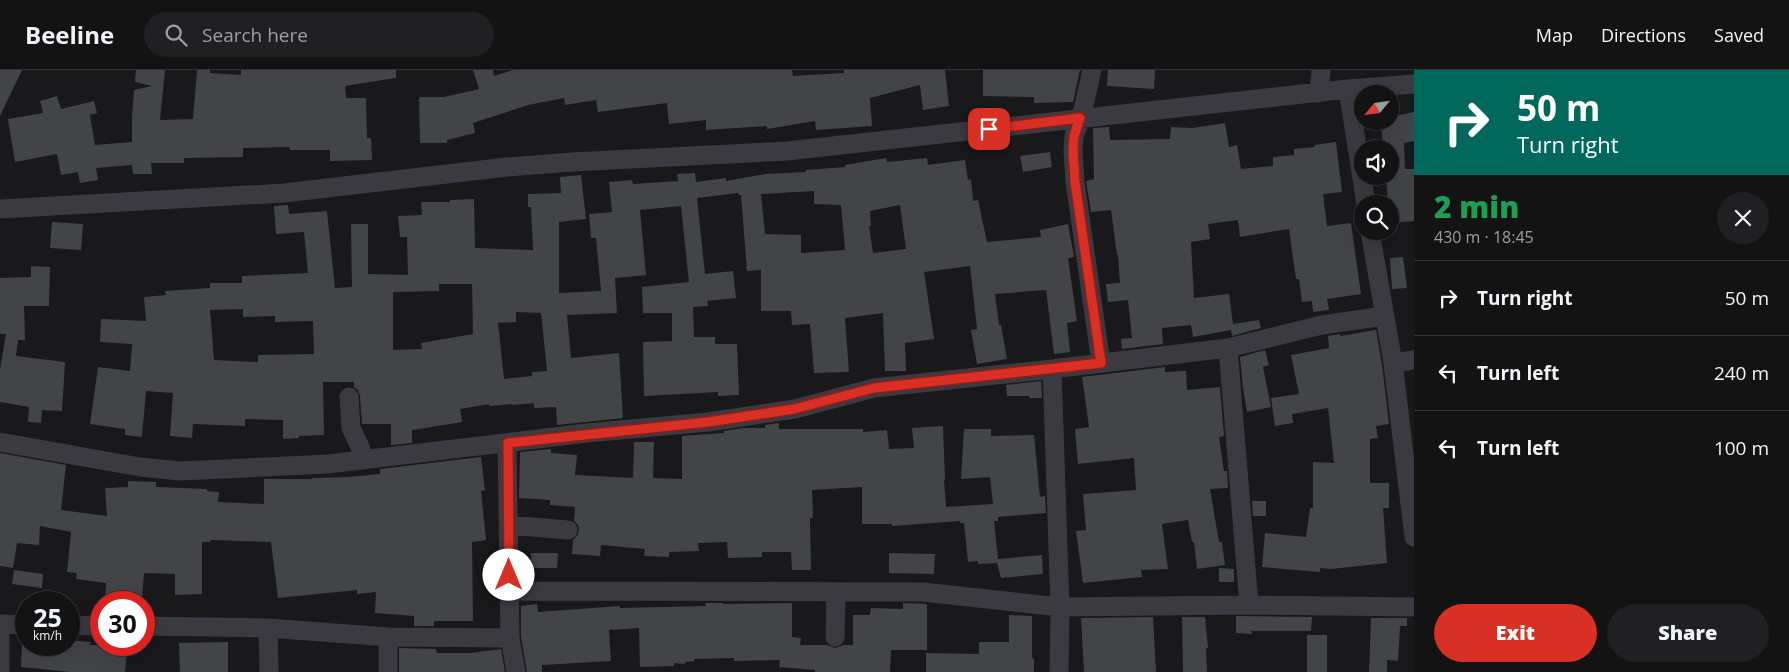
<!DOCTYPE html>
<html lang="en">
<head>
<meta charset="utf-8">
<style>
  body { margin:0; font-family:"Open Sans",sans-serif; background:#202022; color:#f1f3f6; height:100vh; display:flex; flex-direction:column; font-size:19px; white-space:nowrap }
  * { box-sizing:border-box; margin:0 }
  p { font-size:16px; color:#9d9ea0 }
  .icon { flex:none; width:28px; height:28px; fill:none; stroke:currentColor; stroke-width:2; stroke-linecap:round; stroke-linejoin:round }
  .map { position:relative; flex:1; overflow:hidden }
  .sheet { display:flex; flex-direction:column; background:#131314; width:375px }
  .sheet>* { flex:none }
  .hud { background:#00695c; color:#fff; overflow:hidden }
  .needle { width:32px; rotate:241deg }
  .tools { position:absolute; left:1354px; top:15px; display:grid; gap:10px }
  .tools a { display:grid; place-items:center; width:45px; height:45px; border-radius:50%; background:#131314; box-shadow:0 5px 20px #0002,0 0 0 1px #323234; font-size:25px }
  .speed { position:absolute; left:15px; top:521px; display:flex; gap:10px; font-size:25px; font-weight:700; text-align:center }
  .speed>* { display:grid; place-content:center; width:65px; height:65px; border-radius:50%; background:#131314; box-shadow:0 5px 20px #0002,0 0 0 1px #323234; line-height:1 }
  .speed small { font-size:12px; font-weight:400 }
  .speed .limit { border:8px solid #d22; background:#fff; color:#111 }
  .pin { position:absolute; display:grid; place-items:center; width:42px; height:42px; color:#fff; margin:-21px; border-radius:10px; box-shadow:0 2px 8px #0006 }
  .me { position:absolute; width:55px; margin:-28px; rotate:0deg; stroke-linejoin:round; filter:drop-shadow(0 0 4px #0008) }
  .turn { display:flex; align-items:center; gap:18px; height:105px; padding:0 20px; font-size:22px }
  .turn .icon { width:65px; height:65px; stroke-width:2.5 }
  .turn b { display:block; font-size:35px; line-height:42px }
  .round { display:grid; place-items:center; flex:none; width:52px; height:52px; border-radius:26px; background:#202022 }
  .overview { display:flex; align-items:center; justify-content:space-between; height:85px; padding:0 20px }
  h1 { font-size:30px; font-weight:800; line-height:38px; color:#1e9e55 }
  .action { display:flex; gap:10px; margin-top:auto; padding:10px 20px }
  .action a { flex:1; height:58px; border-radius:30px; background:#d93025; color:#fff; font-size:20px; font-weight:800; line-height:58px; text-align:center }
  .action a+a { background:#202022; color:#f1f3f6 }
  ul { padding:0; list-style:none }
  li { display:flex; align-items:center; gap:15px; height:75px; padding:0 20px; border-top:1px solid #323234 }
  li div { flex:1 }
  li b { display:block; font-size:19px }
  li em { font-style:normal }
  header { display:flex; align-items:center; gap:30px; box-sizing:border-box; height:70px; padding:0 25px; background:#131314; border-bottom:1px solid #323234 }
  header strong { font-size:24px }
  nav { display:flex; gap:28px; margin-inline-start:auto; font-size:18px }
  .search { width:350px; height:45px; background:#202022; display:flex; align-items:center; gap:12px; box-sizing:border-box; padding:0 18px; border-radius:28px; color:#9d9ea0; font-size:19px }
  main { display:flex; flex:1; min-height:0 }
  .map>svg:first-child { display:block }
</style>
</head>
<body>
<header>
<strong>Beeline</strong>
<div class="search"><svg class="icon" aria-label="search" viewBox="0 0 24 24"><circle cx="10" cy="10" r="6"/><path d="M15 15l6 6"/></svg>Search here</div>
<nav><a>Map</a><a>Directions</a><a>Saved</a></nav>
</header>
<main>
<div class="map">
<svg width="1414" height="602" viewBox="0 0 1414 602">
  <rect width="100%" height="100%" fill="#19191b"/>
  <path fill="#434448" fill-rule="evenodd" d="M 0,0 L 22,0 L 0,46 Z
    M 136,0 L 165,0 L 160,50 L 193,49 L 197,0 L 210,0 L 210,3 L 241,5 L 241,0 L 396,0 L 396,8 L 345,16 L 346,28 L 366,28 L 367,68 L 371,68 L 372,90 L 330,91 L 330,80 L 290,80 L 289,77 L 243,78 L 243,87 L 184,88 L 184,93 L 151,93 L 152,104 L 133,104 L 132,95 L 96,98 L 98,110 L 80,113 L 78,102 L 61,105 L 57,84 L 15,92 L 8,49 L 43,43 L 40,31 L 57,26 L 61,39 L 94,31 L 97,43 L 90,45 L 95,75 L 132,72 L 132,46 L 134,20 L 152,16 L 135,12 Z
    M 473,0 L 493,0 L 494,6 L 513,0 L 792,0 L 793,6 L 844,3 L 844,0 L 945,0 L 949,36 L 923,40 L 920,15 L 870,28 L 872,56 L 816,60 L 815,51 L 767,59 L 767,56 L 706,60 L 706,50 L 669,54 L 667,33 L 598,42 L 596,30 L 565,35 L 564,28 L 528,35 L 473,53 L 475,63 L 447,70 L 447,73 L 420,73 L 419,27 L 444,27 L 479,19 Z
    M 983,0 L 1080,0 L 1073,32 L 1034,33 L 1034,27 L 983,26 Z
    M 1108,0 L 1155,0 L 1154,19 L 1107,16 Z
    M 1414,42 L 1414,71 L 1404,73 L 1405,99 L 1414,99 L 1414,151 L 1390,153 L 1390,134 L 1388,134 L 1386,106 L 1390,106 L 1390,72 L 1383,73 L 1380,51 L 1390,51 L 1390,47 Z
    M 1225,53 L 1229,77 L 1237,75 L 1241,99 L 1273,96 L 1273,87 L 1294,85 L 1294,79 L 1315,77 L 1314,75 L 1336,72 L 1342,122 L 1323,124 L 1327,156 L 1351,153 L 1361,224 L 1327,229 L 1329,240 L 1313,242 L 1312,231 L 1302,232 L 1299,209 L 1296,209 L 1289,159 L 1240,167 L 1238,150 L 1208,154 L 1210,169 L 1191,172 L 1194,228 L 1229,224 L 1233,254 L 1259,250 L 1261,258 L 1232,266 L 1231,260 L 1193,267 L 1191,255 L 1162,258 L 1163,274 L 1122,279 L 1121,269 L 1132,268 L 1128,230 L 1108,232 L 1106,214 L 1120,213 L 1118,185 L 1117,185 L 1111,140 L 1091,142 L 1086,111 L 1094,109 L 1093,58 L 1109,57 L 1110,70 L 1170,69 L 1171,57 L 1192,58 Z
    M 1050,82 L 1052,97 L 1023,102 L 1020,86 Z
    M 886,88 L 887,92 L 927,88 L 928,95 L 965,90 L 968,110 L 971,109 L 973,131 L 978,130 L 987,172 L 1041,167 L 1040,160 L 1068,154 L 1074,187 L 1068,188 L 1077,251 L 1067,253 L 1070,282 L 1054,284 L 1046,220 L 995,224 L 999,255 L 1001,255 L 1007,289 L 977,294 L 971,260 L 977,259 L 970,196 L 924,202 L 934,269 L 905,273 L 906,301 L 885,301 L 883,243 L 845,248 L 849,302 L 814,303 L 810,254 L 792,255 L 791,241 L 761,241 L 761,200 L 747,201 L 741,125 L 739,125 L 738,123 L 697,128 L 705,204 L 733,201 L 736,228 L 707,231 L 708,236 L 693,237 L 694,267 L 715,267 L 715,274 L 737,274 L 739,325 L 718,326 L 718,322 L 644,326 L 643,272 L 672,271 L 672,243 L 643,243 L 642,217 L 689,212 L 681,136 L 640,140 L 646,205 L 615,208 L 617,243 L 567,245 L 571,288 L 619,283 L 623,348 L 557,355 L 556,337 L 534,338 L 534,333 L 512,335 L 512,334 L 489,336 L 489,334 L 460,339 L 462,352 L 412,360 L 412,373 L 391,375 L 391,354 L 362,354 L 360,326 L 358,320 L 354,317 L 354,312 L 323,312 L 324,365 L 299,366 L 299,368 L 283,369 L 283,350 L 245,349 L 245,356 L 193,354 L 192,368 L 170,366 L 173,323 L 146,321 L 142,367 L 125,365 L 125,359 L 90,354 L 98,297 L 130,301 L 132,274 L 100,272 L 101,249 L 146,251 L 144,227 L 166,225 L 165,221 L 210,218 L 210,213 L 242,213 L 242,206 L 308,203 L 304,162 L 276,164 L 274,136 L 288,135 L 289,144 L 327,141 L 335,218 L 352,217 L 351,154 L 368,154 L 368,204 L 408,205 L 407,167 L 400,167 L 398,146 L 422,145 L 421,132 L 450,132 L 450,130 L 474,129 L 475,178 L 533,180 L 531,137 L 528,137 L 528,124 L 561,123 L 560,107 L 581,105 L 586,149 L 559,152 L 559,223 L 601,221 L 596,168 L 591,168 L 589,144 L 612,142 L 609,112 L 632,110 L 633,114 L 678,111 L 677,104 L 695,103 L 696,112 L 726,108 L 726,111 L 765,104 L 806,102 L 806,100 L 845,97 L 845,95 ZM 814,121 L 814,134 L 841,135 L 845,180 L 801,183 L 801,165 L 765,164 L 761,124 ZM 900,135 L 906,179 L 873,183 L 869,156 L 871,156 L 870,141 ZM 439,214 L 472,214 L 473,264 L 421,273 L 422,279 L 393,280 L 393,222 L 439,221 ZM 243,239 L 243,247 L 275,246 L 275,252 L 313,251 L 314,284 L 258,285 L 258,292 L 214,290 L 210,240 ZM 516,242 L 541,243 L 547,301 L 532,302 L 532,306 L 504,309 L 498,253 L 516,252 Z
    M 52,152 L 83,154 L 81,180 L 50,178 Z
    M 1403,187 L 1407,218 L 1392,219 L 1390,188 Z
    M 31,196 L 50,197 L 49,236 L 24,236 L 25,270 L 18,270 L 16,286 L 65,292 L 62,341 L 42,340 L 41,353 L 28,352 L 29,337 L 0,332 L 0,300 L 6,264 L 0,264 L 0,208 L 31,207 Z
    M 1376,260 L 1382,295 L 1389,354 L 1376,356 L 1378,368 L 1370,369 L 1370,413 L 1389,413 L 1389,438 L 1383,438 L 1387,493 L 1331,499 L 1320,498 L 1320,502 L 1262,497 L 1265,463 L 1306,467 L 1310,438 L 1313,438 L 1313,392 L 1334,393 L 1328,338 L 1292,344 L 1293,353 L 1275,356 L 1271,328 L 1299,324 L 1291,285 L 1329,278 L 1328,266 L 1340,264 L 1340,266 Z
    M 1265,280 L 1269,295 L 1263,297 L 1271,337 L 1247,342 L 1243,318 L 1240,287 Z
    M 1165,297 L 1165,302 L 1186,301 L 1187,320 L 1220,317 L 1224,366 L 1219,367 L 1224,401 L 1227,401 L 1228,418 L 1210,419 L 1219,472 L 1222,472 L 1225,495 L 1197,499 L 1194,472 L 1192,472 L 1188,450 L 1162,454 L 1168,499 L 1141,500 L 1142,507 L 1083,513 L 1076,461 L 1086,460 L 1083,424 L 1136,420 L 1134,388 L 1078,394 L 1075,359 L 1089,357 L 1082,307 Z
    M 1041,311 L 1042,328 L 1029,328 L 1029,326 L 1007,326 L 1006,315 Z
    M 779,353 L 779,359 L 863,359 L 863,362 L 887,360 L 889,379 L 914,378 L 912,358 L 943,356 L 945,410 L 944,410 L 946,437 L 993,434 L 990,407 L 961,409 L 964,359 L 991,359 L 991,366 L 1034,365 L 1040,427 L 1045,426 L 1046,443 L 998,447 L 998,451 L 994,451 L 998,489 L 1042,485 L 1043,504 L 1001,508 L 997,493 L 978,494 L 978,491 L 968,492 L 964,453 L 960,453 L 960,451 L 892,456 L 892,454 L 862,454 L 862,417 L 812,420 L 813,448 L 810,448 L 811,500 L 792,500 L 791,482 L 762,482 L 762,487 L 728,488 L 727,472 L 698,473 L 699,481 L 669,482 L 669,487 L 644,486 L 645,479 L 601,475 L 600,486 L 572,484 L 573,470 L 577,466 L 579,460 L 578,455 L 574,451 L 575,437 L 550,435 L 550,430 L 519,428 L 520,382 L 551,379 L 551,383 L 577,385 L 575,405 L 633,408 L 634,372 L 654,372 L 653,408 L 682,409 L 682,366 L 724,363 L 724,361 L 743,358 L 765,358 L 765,355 Z
    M 0,383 L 66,395 L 61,440 L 107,446 L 105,418 L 128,417 L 128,411 L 156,412 L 156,417 L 207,419 L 207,421 L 219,422 L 218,432 L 264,434 L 264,409 L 312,409 L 312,408 L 348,407 L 380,404 L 380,399 L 481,387 L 485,420 L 481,421 L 486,470 L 472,472 L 473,551 L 436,551 L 434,552 L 434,556 L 414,556 L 414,546 L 375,543 L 376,522 L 357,524 L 357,520 L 278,528 L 271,472 L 211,470 L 210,472 L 202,472 L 202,524 L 175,525 L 175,504 L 144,503 L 142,529 L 122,528 L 122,532 L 105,531 L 106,513 L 76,509 L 77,503 L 67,502 L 71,462 L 40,456 L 39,475 L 17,473 L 13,498 L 0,496 Z
    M 1252,431 L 1266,431 L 1266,446 L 1253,446 Z
    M 531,483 L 558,483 L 557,498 L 531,498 Z
    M 889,483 L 935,484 L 934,504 L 889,503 Z
    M 1219,498 L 1234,499 L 1234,512 L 1219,512 Z
    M 14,500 L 43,504 L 42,518 L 12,514 Z
    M 705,533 L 723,533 L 723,534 L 792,533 L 792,567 L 801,568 L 800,575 L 827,575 L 835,578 L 843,575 L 853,575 L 853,545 L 870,545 L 871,538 L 903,539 L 903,533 L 927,534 L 927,580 L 891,580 L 890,602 L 815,602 L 815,600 L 779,597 L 780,590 L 734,591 L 734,588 L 694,589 L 694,591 L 685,592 L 685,594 L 674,593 L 674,596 L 640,597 L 639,558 L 609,560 L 611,591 L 542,595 L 542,602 L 527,602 L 521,567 L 521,536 L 537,534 L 538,542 L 620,536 L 620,538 L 706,536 Z
    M 1009,545 L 1032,546 L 1032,588 L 1034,589 L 1034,602 L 926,602 L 926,583 L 979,584 L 979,572 L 1009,572 Z
    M 1236,546 L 1312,547 L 1311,561 L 1251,561 L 1252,564 L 1236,563 Z
    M 1153,547 L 1156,602 L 1084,602 L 1081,548 Z
    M 1182,547 L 1205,547 L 1208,578 L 1206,578 L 1207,602 L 1183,602 Z
    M 1371,548 L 1407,548 L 1407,556 L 1400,556 L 1398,591 L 1387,590 L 1387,602 L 1369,602 Z
    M 1307,565 L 1327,565 L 1327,602 L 1307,602 Z
    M 69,570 L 91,572 L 90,575 L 128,575 L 125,602 L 70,602 L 21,597 L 22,575 L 69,575 Z
    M 228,572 L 228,602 L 180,602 L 179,573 Z
    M 399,578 L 436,579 L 437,583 L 471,583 L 501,579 L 505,602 L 399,602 Z"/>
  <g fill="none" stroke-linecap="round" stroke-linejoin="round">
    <path stroke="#3a3a40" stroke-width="19" d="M 1092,0 L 1081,48 L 1074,66 L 1073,81 L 1075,112 L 1101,293
      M 1348,19 L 1366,134
      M 1319,23 L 1321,0
      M 0,139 L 284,123 L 507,97 L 572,92 L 787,81 L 1348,19 L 1414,14
      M 1370,161 L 1393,293 L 1414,467
      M 1228,278 L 1249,535
      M 1393,293 L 1414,290
      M 1052,299 L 1060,537 L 1059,602
      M 349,327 L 351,358 L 361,379 L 361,390
      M 0,372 L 140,397 L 180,401 L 328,394 L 587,363 L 708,352 L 795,339 L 874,318 L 1052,299 L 1228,278 L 1322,255 L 1384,246
      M 507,373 L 510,568 L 516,602
      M 509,455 L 568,460
      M 509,521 L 923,522 L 1060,537 L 1249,535 L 1414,537
      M 0,554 L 0,602
      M 0,554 L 26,555
      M 69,555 L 101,556
      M 144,556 L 268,558 L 388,567 L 510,568
      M 268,558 L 269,602
      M 388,567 L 388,602
      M 835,567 L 836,522"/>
  </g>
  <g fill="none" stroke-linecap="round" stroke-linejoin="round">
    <g stroke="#8d1f18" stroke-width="12">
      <path id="route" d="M 509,505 L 508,373 L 708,352 L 794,339 L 874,318 L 1101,293 L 1075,112 L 1073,81 L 1074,66 L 1080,48 L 989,59"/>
    </g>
    <use href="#route" stroke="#d93025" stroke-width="9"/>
  </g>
</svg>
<div class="tools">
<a><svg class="needle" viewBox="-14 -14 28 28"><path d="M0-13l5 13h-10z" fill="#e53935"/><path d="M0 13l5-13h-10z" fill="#9d9ea0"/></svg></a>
<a><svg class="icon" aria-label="sound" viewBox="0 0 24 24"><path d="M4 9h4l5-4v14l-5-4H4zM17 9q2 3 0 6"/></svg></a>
<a><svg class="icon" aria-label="search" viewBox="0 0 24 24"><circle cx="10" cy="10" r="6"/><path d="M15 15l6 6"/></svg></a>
</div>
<div class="speed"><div>25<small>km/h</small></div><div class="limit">30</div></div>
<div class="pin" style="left:989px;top:59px;background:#d93025"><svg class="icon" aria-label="arrive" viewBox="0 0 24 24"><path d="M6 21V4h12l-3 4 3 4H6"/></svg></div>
<svg class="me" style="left:509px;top:505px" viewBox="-20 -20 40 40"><circle r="19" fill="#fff"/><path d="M0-13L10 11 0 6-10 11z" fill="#d93025"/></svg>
</div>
<section class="sheet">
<div class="hud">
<div class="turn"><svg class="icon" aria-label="right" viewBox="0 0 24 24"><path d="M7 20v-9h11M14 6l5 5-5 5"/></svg><div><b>50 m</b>Turn right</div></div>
</div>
<div class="overview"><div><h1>2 min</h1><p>430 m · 18:45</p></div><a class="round"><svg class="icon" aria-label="close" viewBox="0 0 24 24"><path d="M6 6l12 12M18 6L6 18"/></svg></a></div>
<ul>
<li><svg class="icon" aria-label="right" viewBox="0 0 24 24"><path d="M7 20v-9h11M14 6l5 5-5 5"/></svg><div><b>Turn right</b></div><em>50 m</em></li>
<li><svg class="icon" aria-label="left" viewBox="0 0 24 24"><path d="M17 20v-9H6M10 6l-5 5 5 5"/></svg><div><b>Turn left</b></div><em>240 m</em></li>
<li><svg class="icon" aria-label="left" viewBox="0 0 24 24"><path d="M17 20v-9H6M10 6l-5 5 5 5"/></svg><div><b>Turn left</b></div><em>100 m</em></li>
</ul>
<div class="action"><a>Exit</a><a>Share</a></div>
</section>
</main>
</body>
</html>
